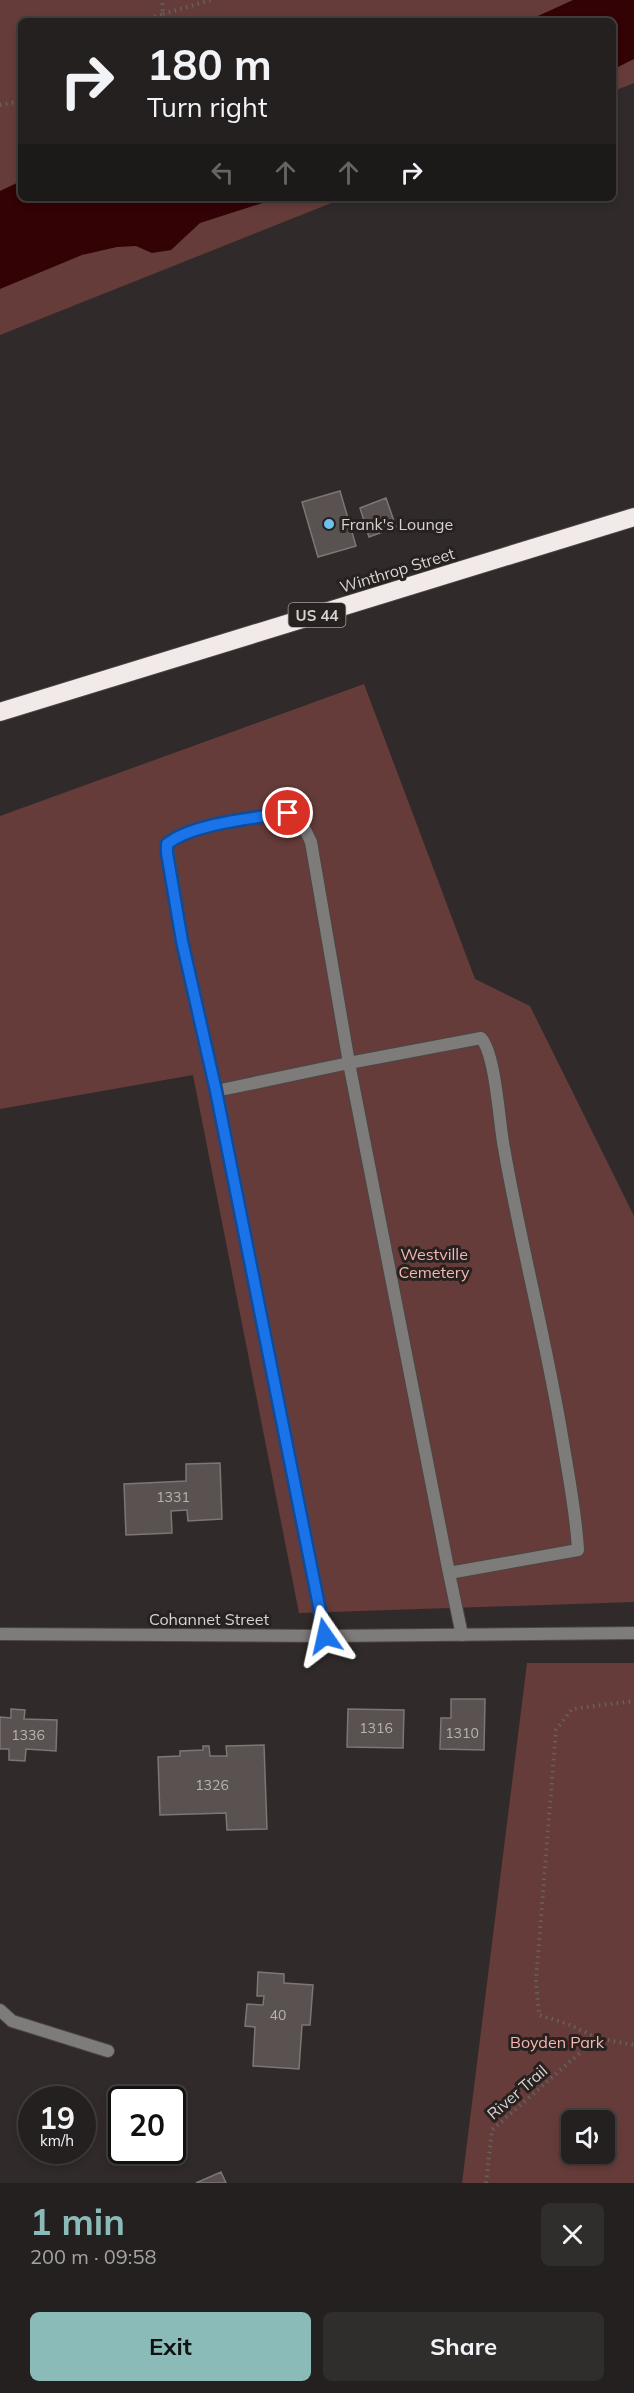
<!DOCTYPE html>
<html lang="en">
<head>
<meta charset="utf-8">
<style>
  body { margin:0; font-family:Mulish,sans-serif; background:#302d2d; color:#f1f3f6; height:100vh; display:flex; flex-direction:column; font-size:22px; white-space:nowrap }
  * { box-sizing:border-box; margin:0 }
  p { font-size:20px; color:#a3a3a5 }
  .icon { flex:none; width:33px; height:33px; fill:none; stroke:currentColor; stroke-width:2; stroke-linecap:round; stroke-linejoin:round }
  .map { position:relative; height:2183px; overflow:hidden }
  .panel { display:flex; flex-direction:column; background:#242020; flex:1 }
  .panel>* { flex:none }
  .hud { position:absolute; left:18px; top:18px; width:598px; height:183px; border-radius:9px; box-shadow:0 3px 9px #0003,0 0 0 2px #413e3e; background:#242020; color:#f1f3f6; overflow:hidden }
  .tools { position:absolute; left:561px; top:2110px; display:grid; gap:12px }
  .tools a { display:grid; place-items:center; width:54px; height:54px; border-radius:9px; background:#242020; box-shadow:0 3px 9px #0003,0 0 0 2px #413e3e; font-size:30px }
  .speed { position:absolute; left:18px; top:2086px; display:flex; gap:12px; font-size:30px; font-weight:700; text-align:center }
  .speed>* { display:grid; place-content:center; width:78px; height:78px; border-radius:50%; background:#242020; box-shadow:0 3px 9px #0003,0 0 0 2px #413e3e; line-height:1 }
  .speed small { font-size:15px; font-weight:400 }
  .speed .limit { border:3px solid #111; border-radius:9px; background:#fff; color:#111 }
  .pin { position:absolute; display:grid; place-items:center; width:51px; height:51px; color:#fff; margin:-26px; border:3px solid #fff; border-radius:50%; box-shadow:0 2px 6px #0007 }
  .me { position:absolute; width:66px; margin:-33px; rotate:349deg; stroke-linejoin:round; filter:drop-shadow(0 0 4px #0008) }
  .turn { display:flex; align-items:center; gap:21px; height:126px; padding:0 30px; font-size:27px }
  .turn .icon { width:78px; height:78px; stroke-width:2.5 }
  .turn b { display:block; font-size:42px; line-height:51px }
  .lanes { display:flex; align-items:center; height:57px; padding:0 30px; background:#0003; justify-content:center; gap:30px; direction:ltr }
  .lanes .off { opacity:.35 }
  .round { display:grid; place-items:center; flex:none; width:63px; height:63px; border-radius:9px; background:#302d2d }
  .overview { display:flex; align-items:center; justify-content:space-between; height:102px; padding:0 30px }
  h1 { font-size:36px; font-weight:700; line-height:45px; color:#8bbbb9 }
  .button { display:flex; gap:12px; margin-top:auto; padding:12px 30px }
  .button a { flex:1; height:69px; border-radius:9px; background:#8bbbb9; color:#111; font-size:24px; font-weight:700; line-height:69px; text-align:center }
  .button a+a { background:#302d2d; color:#f1f3f6 }
  .map>svg:first-child { display:block }
</style>
</head>
<body>
<div class="map">
<svg width="634" height="2183" viewBox="0 0 634 2183">
  <rect width="100%" height="100%" fill="#302b2a"/>
  <path fill="#653c39" fill-rule="evenodd" d="M 0,0 L 634,0 L 634,83 L 614,91 L 614,21 L 21,21 L 21,198 L 344,198 L 0,335 Z
    M 364,684 L 475,979 L 530,1006 L 634,1216 L 634,1602 L 299,1613 L 193,1075 L 0,1109 L 0,816 Z
    M 527,1663 L 634,1663 L 634,2183 L 462,2183 ZM 572,2121 L 604,2121 L 604,2154 L 572,2154 Z"/>
  <path fill="#320205" d="M 573,0 L 634,0 L 634,59 L 614,69 L 614,21 L 527,21 Z
    M 21,181 L 21,198 L 278,198 L 200,223 L 171,250 L 152,253 L 136,246 L 117,247 L 82,255 L 0,289 L 0,191 Z"/>
  <path fill="#595251" stroke="#7d7675" stroke-width="1.5" d="M 340,491 L 356,546 L 318,557 L 302,502 Z
    M 386,498 L 396,527 L 369,537 L 360,508 Z
    M 220,1463 L 222,1519 L 188,1521 L 187,1510 L 171,1511 L 172,1533 L 126,1535 L 124,1484 L 186,1481 L 186,1464 Z
    M 451,1699 L 485,1699 L 484,1750 L 440,1749 L 441,1718 L 451,1718 Z
    M 11,1709 L 25,1710 L 24,1719 L 57,1720 L 56,1751 L 26,1749 L 25,1761 L 9,1760 L 9,1749 L 0,1749 L 0,1717 L 11,1718 Z
    M 348,1709 L 404,1710 L 403,1748 L 347,1747 Z
    M 264,1745 L 267,1829 L 227,1830 L 226,1813 L 160,1815 L 158,1757 L 180,1756 L 180,1751 L 203,1750 L 203,1746 L 209,1746 L 210,1756 L 227,1756 L 226,1746 Z
    M 258,1972 L 284,1974 L 284,1983 L 313,1985 L 310,2025 L 302,2025 L 299,2069 L 253,2066 L 255,2027 L 245,2026 L 247,2004 L 263,2005 L 264,1996 L 257,1996 Z
    M 221,2172 L 226,2183 L 196,2183 Z"/>
  <g fill="none" stroke-linecap="round" stroke-linejoin="round">
    <g stroke="#4b4645" stroke-width="14">
      <path id="lane" d="M 288,813 L 300,819 L 311,842 L 349,1063 L 216,1091 L 182,941 L 167,844 C 193,823 255,818 288,813 Z
        M 216,1091 L 325,1636
        M 449,1573 L 349,1063 L 481,1038 C 496,1055 499,1123 504,1148 C 521,1246 547,1343 563,1442 C 569,1478 576,1513 578,1550 L 449,1573 L 462,1635"/>
    </g>
    <g stroke="#4b4645" stroke-width="14">
      <path id="street" d="M 0,1634 L 325,1636 L 634,1633
        M 0,2010 L 12,2021 L 108,2051"/>
    </g>
    <g stroke="#4b4645" stroke-width="20">
      <path id="highway" d="M 0,712 L 634,517"/>
    </g>
    <path stroke="#656160" stroke-width="4" stroke-dasharray="1.5 4.5" stroke-linecap="butt" d="M 163,14 L 211,0
      M 113,21 L 144,20 L 163,14 L 162,0
      M 0,105 L 21,101
      M 597,2038 L 568,2024 L 539,2015 L 536,1980 L 556,1730 L 572,1709 L 634,1701
      M 486,2183 L 492,2130 L 597,2038 L 634,2045"/>
    <use href="#lane" stroke="#7e7b7b" stroke-width="12"/>
    <use href="#street" stroke="#7e7b7b" stroke-width="12"/>
    <use href="#highway" stroke="#f2eae9" stroke-width="18"/>
  </g>
  <g fill="none" stroke-linecap="round" stroke-linejoin="round">
    <g stroke="#114b97" stroke-width="15">
      <path id="route" d="M 288,813 C 255,818 193,823 167,844 L 167,853 L 182,941 L 216,1091 L 325,1636"/>
    </g>
    <use href="#route" stroke="#1a73e8" stroke-width="10"/>
  </g>
  <circle fill="#6cc3f2" stroke="#272120" stroke-width="2" cx="329" cy="524" r="6"/>
  <g text-anchor="middle" dominant-baseline="central" stroke-width="6" stroke-linejoin="round" paint-order="stroke">
    <g font-size="14" fill="#b8b3b2">
      <text x="173" y="1497">1331</text>
      <text x="376" y="1728">1316</text>
      <text x="462" y="1733">1310</text>
      <text x="28" y="1735">1336</text>
      <text x="212" y="1785">1326</text>
      <text x="278" y="2015">40</text>
    </g>
    <rect fill="#272120" stroke="#a29e9d" stroke-width="1.5" x="288.5" y="603" width="57" height="24" rx="4.5"/>
    <g font-size="15" font-weight="bold" fill="#d7d3d3">
      <text x="317" y="615">US 44</text>
    </g>
    <g font-size="16" fill="#d7d3d3" stroke="#272120" text-anchor="start">
      <text x="341" y="524">Frank's Lounge</text>
    </g>
    <g font-size="16" fill="#d7d3d3" stroke="#272120">
      <text transform="translate(397 570) rotate(-17)">Winthrop Street</text>
      <text x="209" y="1619">Cohannet Street</text>
      <text transform="translate(517 2092) rotate(-41)">River Trail</text>
    </g>
    <g font-size="16" fill="#f7b6b0" stroke="#272120">
      <text x="434" y="1254">Westville<tspan x="434" dy="18">Cemetery</tspan></text>
      <text x="557" y="2042">Boyden Park</text>
    </g>
  </g>
</svg>
<div class="tools">
<a><svg class="icon" aria-label="sound" viewBox="0 0 24 24"><path d="M4 9h4l5-4v14l-5-4H4zM17 9q2 3 0 6"/></svg></a>
</div>
<div class="speed"><div>19<small>km/h</small></div><div class="limit">20</div></div>
<div class="pin" style="left:288px;top:813px;background:#d93025"><svg class="icon" aria-label="arrive" viewBox="0 0 24 24"><path d="M6 21V4h12l-3 4 3 4H6"/></svg></div>
<svg class="me" style="left:325px;top:1636px" viewBox="-20 -20 40 40"><path d="M0-17L14 15 0 8-14 15z" fill="#1a73e8" stroke="#fff" stroke-width="4"/></svg>
<div class="hud">
<div class="turn"><svg class="icon" aria-label="right" viewBox="0 0 24 24"><path d="M7 20v-9h11M14 6l5 5-5 5"/></svg><div><b>180 m</b>Turn right</div></div>
<div class="lanes"><svg class="icon off" aria-label="left" viewBox="0 0 24 24"><path d="M17 20v-9H6M10 6l-5 5 5 5"/></svg><svg class="icon off" aria-label="ahead" viewBox="0 0 24 24"><path d="M12 20V5M6 11l6-6 6 6"/></svg><svg class="icon off" aria-label="ahead" viewBox="0 0 24 24"><path d="M12 20V5M6 11l6-6 6 6"/></svg><svg class="icon" aria-label="right" viewBox="0 0 24 24"><path d="M7 20v-9h11M14 6l5 5-5 5"/></svg></div>
</div>
</div>
<section class="panel">
<div class="overview"><div><h1>1 min</h1><p>200 m · 09:58</p></div><a class="round"><svg class="icon" aria-label="close" viewBox="0 0 24 24"><path d="M6 6l12 12M18 6L6 18"/></svg></a></div>
<div class="button"><a>Exit</a><a>Share</a></div>
</section>
</body>
</html>
